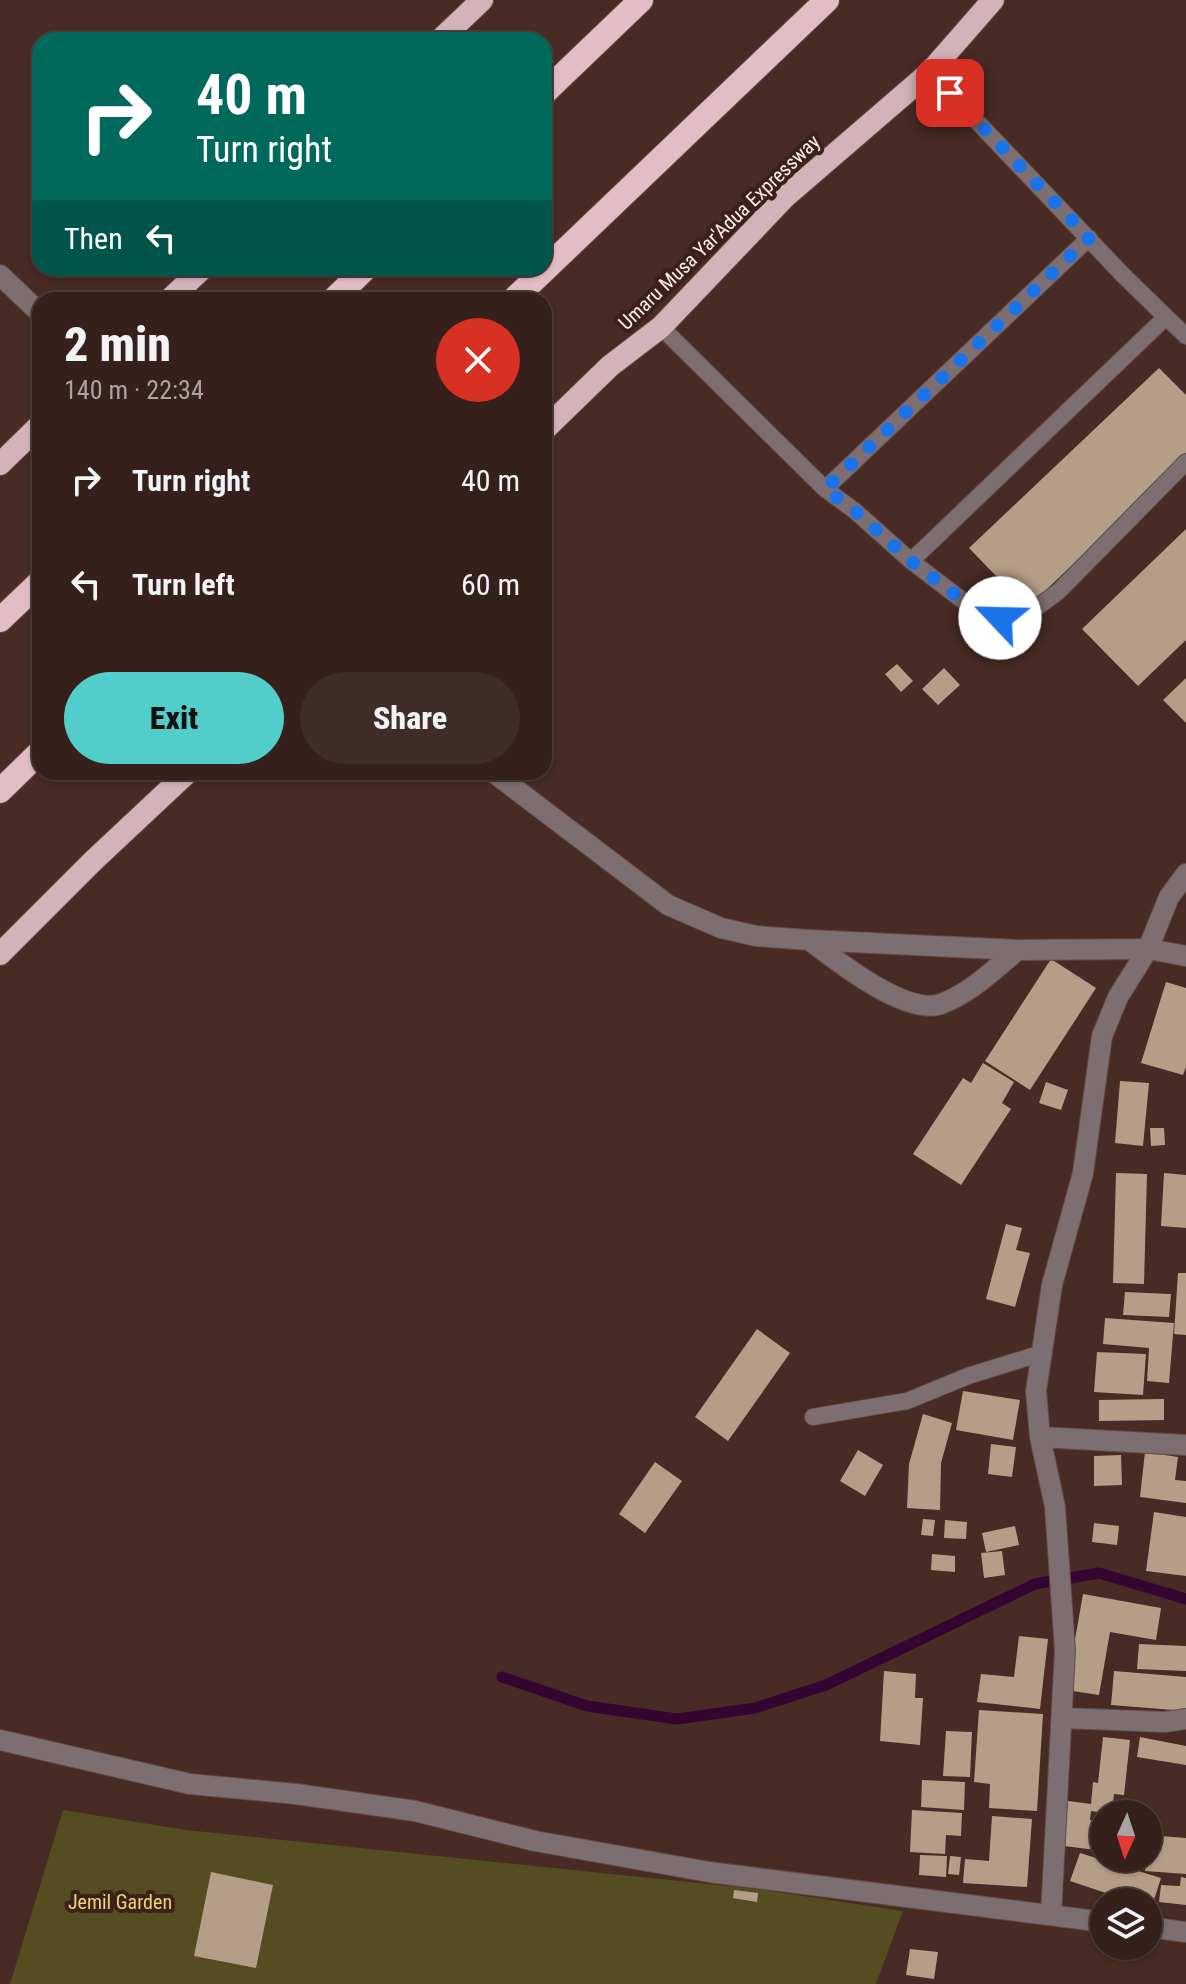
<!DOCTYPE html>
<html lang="en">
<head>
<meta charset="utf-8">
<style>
  body { margin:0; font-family:"Roboto Condensed",sans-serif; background:#402d28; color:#f1f3f6; height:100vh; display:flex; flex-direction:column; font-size:30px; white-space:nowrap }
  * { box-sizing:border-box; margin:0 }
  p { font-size:26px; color:#aaa3a3 }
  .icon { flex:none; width:44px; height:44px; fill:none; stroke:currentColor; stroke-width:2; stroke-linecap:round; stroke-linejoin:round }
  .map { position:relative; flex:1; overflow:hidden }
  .side { position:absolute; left:32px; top:292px; width:520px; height:488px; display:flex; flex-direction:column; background:#35201b; border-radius:24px; box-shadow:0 2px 6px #0004,0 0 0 2px #4f3e3a }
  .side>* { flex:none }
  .banner { position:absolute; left:32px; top:32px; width:520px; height:244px; border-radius:24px; box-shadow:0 2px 6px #0004,0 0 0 2px #4f3e3a; background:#00695c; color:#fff; overflow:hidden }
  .needle { width:52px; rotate:183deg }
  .fabs { position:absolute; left:1090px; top:1800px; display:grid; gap:16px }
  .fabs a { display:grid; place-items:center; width:72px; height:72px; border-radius:50%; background:#35201b; box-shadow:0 2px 6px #0004,0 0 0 2px #4f3e3a; font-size:40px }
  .pin { position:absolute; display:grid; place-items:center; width:68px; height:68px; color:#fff; margin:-34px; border-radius:16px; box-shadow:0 4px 12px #0006 }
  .me { position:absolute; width:88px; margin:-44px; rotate:294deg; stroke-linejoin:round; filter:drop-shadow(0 0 6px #0008) }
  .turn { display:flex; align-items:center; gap:28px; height:168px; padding:0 32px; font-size:36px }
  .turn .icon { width:104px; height:104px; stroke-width:2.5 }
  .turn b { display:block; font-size:56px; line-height:68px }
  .then { display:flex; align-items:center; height:76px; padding:0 32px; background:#0003; gap:16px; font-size:30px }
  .round { display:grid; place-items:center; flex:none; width:84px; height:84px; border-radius:42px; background:#402d28 }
  .headline { display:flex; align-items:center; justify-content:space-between; height:136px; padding:0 32px }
  h1 { font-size:48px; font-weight:800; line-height:60px }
  .button { display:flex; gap:16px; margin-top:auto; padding:16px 32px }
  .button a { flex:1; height:92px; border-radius:48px; background:#53cdca; color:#111; font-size:32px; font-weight:800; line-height:92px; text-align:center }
  .button a+a { background:#402d28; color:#f1f3f6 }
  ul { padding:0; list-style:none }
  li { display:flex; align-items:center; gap:24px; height:104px; padding:0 32px }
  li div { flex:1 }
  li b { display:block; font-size:30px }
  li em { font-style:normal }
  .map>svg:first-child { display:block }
</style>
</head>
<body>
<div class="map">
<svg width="1186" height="1984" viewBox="0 0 1186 1984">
  <rect width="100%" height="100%" fill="#472b24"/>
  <path fill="#554d21" d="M 63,1810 L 186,1830 L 757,1889 L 903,1911 L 876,1984 L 10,1984 Z"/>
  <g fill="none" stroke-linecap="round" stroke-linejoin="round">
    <path stroke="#340530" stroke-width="11" d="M 502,1677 L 587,1706 L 677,1719 L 755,1708 L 826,1685 L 1035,1584 L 1099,1573 L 1186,1599"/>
  </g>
  <path fill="#b59e87" d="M 1159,368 L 1186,395 L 1186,457 L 1027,608 L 969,548 Z
    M 1186,529 L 1186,640 L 1138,686 L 1082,629 Z
    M 897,664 L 913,681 L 901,692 L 885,674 Z
    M 944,668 L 960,685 L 938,705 L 922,689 Z
    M 1186,678 L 1186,723 L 1163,700 Z
    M 1051,959 L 1096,988 L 1030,1090 L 985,1061 Z
    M 1166,982 L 1186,988 L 1186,1067 L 1183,1075 L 1141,1063 Z
    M 983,1063 L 1014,1082 L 1002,1103 L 1011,1109 L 961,1185 L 913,1154 L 963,1078 L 971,1083 Z
    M 1120,1081 L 1149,1083 L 1143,1146 L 1115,1143 Z
    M 1046,1082 L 1068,1090 L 1061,1110 L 1039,1103 Z
    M 1150,1128 L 1164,1128 L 1165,1145 L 1151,1146 Z
    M 1116,1173 L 1147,1174 L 1144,1284 L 1113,1283 Z
    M 1164,1173 L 1186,1175 L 1186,1228 L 1161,1226 Z
    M 1006,1224 L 1022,1228 L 1016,1250 L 1030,1253 L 1015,1307 L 986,1299 Z
    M 1178,1273 L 1186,1273 L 1186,1335 L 1174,1334 Z
    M 1125,1292 L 1171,1294 L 1169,1317 L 1123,1315 Z
    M 1105,1318 L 1174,1323 L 1169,1383 L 1147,1381 L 1149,1348 L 1103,1344 Z
    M 757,1329 L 790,1353 L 728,1441 L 695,1417 Z
    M 1097,1352 L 1146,1354 L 1143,1395 L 1094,1392 Z
    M 963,1391 L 1020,1400 L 1013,1440 L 956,1430 Z
    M 1164,1399 L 1164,1420 L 1099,1421 L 1099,1400 Z
    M 923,1414 L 952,1423 L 941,1463 L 940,1510 L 907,1508 L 909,1464 Z
    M 991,1444 L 1016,1447 L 1012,1477 L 988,1474 Z
    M 858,1450 L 883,1465 L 865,1496 L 840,1481 Z
    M 1145,1452 L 1178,1457 L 1175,1480 L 1186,1481 L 1186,1503 L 1140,1497 Z
    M 1121,1455 L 1122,1485 L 1094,1486 L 1094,1456 Z
    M 655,1462 L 682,1481 L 645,1533 L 619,1514 Z
    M 1154,1512 L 1186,1517 L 1186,1576 L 1146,1571 Z
    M 923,1519 L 935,1520 L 933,1536 L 921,1535 Z
    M 945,1520 L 967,1522 L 966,1539 L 944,1538 Z
    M 1094,1523 L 1119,1526 L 1117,1545 L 1092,1542 Z
    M 1015,1526 L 1019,1545 L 986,1552 L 982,1533 Z
    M 1002,1551 L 1005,1575 L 984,1578 L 981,1553 Z
    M 932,1554 L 955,1556 L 955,1572 L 931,1570 Z
    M 1083,1594 L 1161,1608 L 1156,1640 L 1110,1632 L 1099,1695 L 1066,1690 Z
    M 1019,1636 L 1048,1639 L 1040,1709 L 977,1702 L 981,1674 L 1014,1677 Z
    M 1139,1644 L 1186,1646 L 1186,1671 L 1137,1669 Z
    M 884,1671 L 916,1674 L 915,1698 L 923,1698 L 920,1745 L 880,1741 Z
    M 1114,1671 L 1186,1677 L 1186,1711 L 1111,1705 Z
    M 979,1710 L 1043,1714 L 1037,1811 L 989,1808 L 990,1784 L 974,1782 Z
    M 946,1731 L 972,1732 L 970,1777 L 943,1776 Z
    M 1103,1737 L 1130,1740 L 1124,1795 L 1114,1794 L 1112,1814 L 1091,1811 L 1090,1820 L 1104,1822 L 1104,1851 L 1064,1846 L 1068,1801 L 1091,1804 L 1093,1782 L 1098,1783 Z
    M 1140,1737 L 1186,1746 L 1186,1765 L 1137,1757 Z
    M 922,1780 L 965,1782 L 964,1810 L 921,1807 Z
    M 912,1810 L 962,1813 L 961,1836 L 946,1835 L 945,1854 L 910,1852 Z
    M 992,1816 L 1032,1819 L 1027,1887 L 963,1883 L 965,1859 L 989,1861 Z
    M 1148,1835 L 1186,1838 L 1186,1874 L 1145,1871 Z
    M 1080,1853 L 1161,1878 L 1152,1906 L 1148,1902 L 1112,1895 L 1070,1881 Z
    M 920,1855 L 947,1856 L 946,1877 L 919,1875 Z
    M 950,1856 L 961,1857 L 959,1875 L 948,1874 Z
    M 211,1872 L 273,1885 L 256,1968 L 194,1956 Z
    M 1181,1877 L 1186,1878 L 1186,1905 L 1159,1902 L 1161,1885 L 1180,1886 Z
    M 734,1890 L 758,1893 L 757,1902 L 733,1898 Z
    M 910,1949 L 938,1952 L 934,1979 L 906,1975 Z"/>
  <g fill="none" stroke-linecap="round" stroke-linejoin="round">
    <g stroke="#644a44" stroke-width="18">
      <path id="service" d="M 1166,317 L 1186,336
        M 661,327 L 825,489 L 855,511 L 911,561 L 1166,317 L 1122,274 L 930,72
        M 825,489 L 1089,238
        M 911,561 L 983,616 L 1018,621 L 1058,592 L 1186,462
        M 813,1417 L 907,1401 L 968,1376 L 1042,1353"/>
    </g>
    <g stroke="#644a44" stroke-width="22">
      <path id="minor" d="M 0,275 L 40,313
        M 493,772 L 668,905 L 721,928 L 756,936 L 809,940 L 1018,950 L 1148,949 L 1186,956
        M 809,940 C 837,961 906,1016 941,1004 C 971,993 994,969 1018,950
        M 1040,1437 L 1186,1445
        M 1062,1718 L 1165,1722 L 1186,1719
        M 0,1740 L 190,1784 L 296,1794 L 415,1811 L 535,1841 L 709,1872 L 1104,1922
        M 1051,1915 L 1065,1650 L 1055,1507 L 1040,1437 L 1036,1391 L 1052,1285 L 1083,1173 L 1102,1036 L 1118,997 L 1148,949 L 1169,897 L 1186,874
        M 1148,1927 L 1186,1932"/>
    </g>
    <g stroke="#644a44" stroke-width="24">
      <path id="trunk" d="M 440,40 L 482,0
        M 169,300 L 203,268
        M 544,430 L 610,366 L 661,327 L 785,197 L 930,72 L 993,0
        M 0,464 L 40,425
        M 0,954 L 93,861 L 188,772"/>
    </g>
    <g stroke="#644a44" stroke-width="26">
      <path id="motorway" d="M 544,93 L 641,0
        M 333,300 L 366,268
        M 513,300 L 827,0
        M 0,620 L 40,582
        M 0,791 L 40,752"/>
    </g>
    <use href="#service" stroke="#7d6e71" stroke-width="16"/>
    <use href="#minor" stroke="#7d6e71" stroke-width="20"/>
    <use href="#trunk" stroke="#d4b2b9" stroke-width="22"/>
    <use href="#motorway" stroke="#e2bdc5" stroke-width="24"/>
  </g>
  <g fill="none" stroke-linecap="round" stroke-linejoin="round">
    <path stroke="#1a73e8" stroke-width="14" stroke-dasharray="0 25.2" d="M 950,93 L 1089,238 L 825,489 L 855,511 L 911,561 L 983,616 L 1000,618"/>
  </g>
  <g text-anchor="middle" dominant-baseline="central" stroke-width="8" stroke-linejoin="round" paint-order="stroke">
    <g font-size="20" fill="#feefeb" stroke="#3c211b">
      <text transform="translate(719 232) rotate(-44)">Umaru Musa Yar'Adua Expressway</text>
    </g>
    <g font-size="20" fill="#ecd873" stroke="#3c211b">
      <text x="120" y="1902">Jemil Garden</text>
    </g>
  </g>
</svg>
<div class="fabs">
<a><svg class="needle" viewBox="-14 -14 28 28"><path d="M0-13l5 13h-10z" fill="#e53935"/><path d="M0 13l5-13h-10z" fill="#aaa3a3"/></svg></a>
<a><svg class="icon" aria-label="layers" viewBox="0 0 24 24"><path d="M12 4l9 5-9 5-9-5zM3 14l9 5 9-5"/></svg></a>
</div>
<div class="pin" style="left:950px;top:93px;background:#d93025"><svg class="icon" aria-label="arrive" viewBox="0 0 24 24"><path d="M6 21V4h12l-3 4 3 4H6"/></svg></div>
<svg class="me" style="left:1000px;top:618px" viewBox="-20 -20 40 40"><circle r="19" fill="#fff"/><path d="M0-13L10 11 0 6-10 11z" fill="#1a73e8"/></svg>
<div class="banner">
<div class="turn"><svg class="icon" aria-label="right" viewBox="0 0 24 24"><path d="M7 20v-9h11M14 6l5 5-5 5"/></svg><div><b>40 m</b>Turn right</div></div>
<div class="then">Then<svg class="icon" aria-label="left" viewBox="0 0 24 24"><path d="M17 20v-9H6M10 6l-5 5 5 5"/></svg></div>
</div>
<section class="side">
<div class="headline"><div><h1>2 min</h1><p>140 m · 22:34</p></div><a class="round" style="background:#d93025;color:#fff"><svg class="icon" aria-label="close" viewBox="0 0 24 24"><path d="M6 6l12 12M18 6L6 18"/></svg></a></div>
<ul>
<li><svg class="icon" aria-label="right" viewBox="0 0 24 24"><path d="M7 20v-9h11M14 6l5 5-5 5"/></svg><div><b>Turn right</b></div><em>40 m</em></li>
<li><svg class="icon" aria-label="left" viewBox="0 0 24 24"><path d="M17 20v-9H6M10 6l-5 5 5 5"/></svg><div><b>Turn left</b></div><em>60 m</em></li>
</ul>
<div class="button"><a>Exit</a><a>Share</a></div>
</section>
</div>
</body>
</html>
